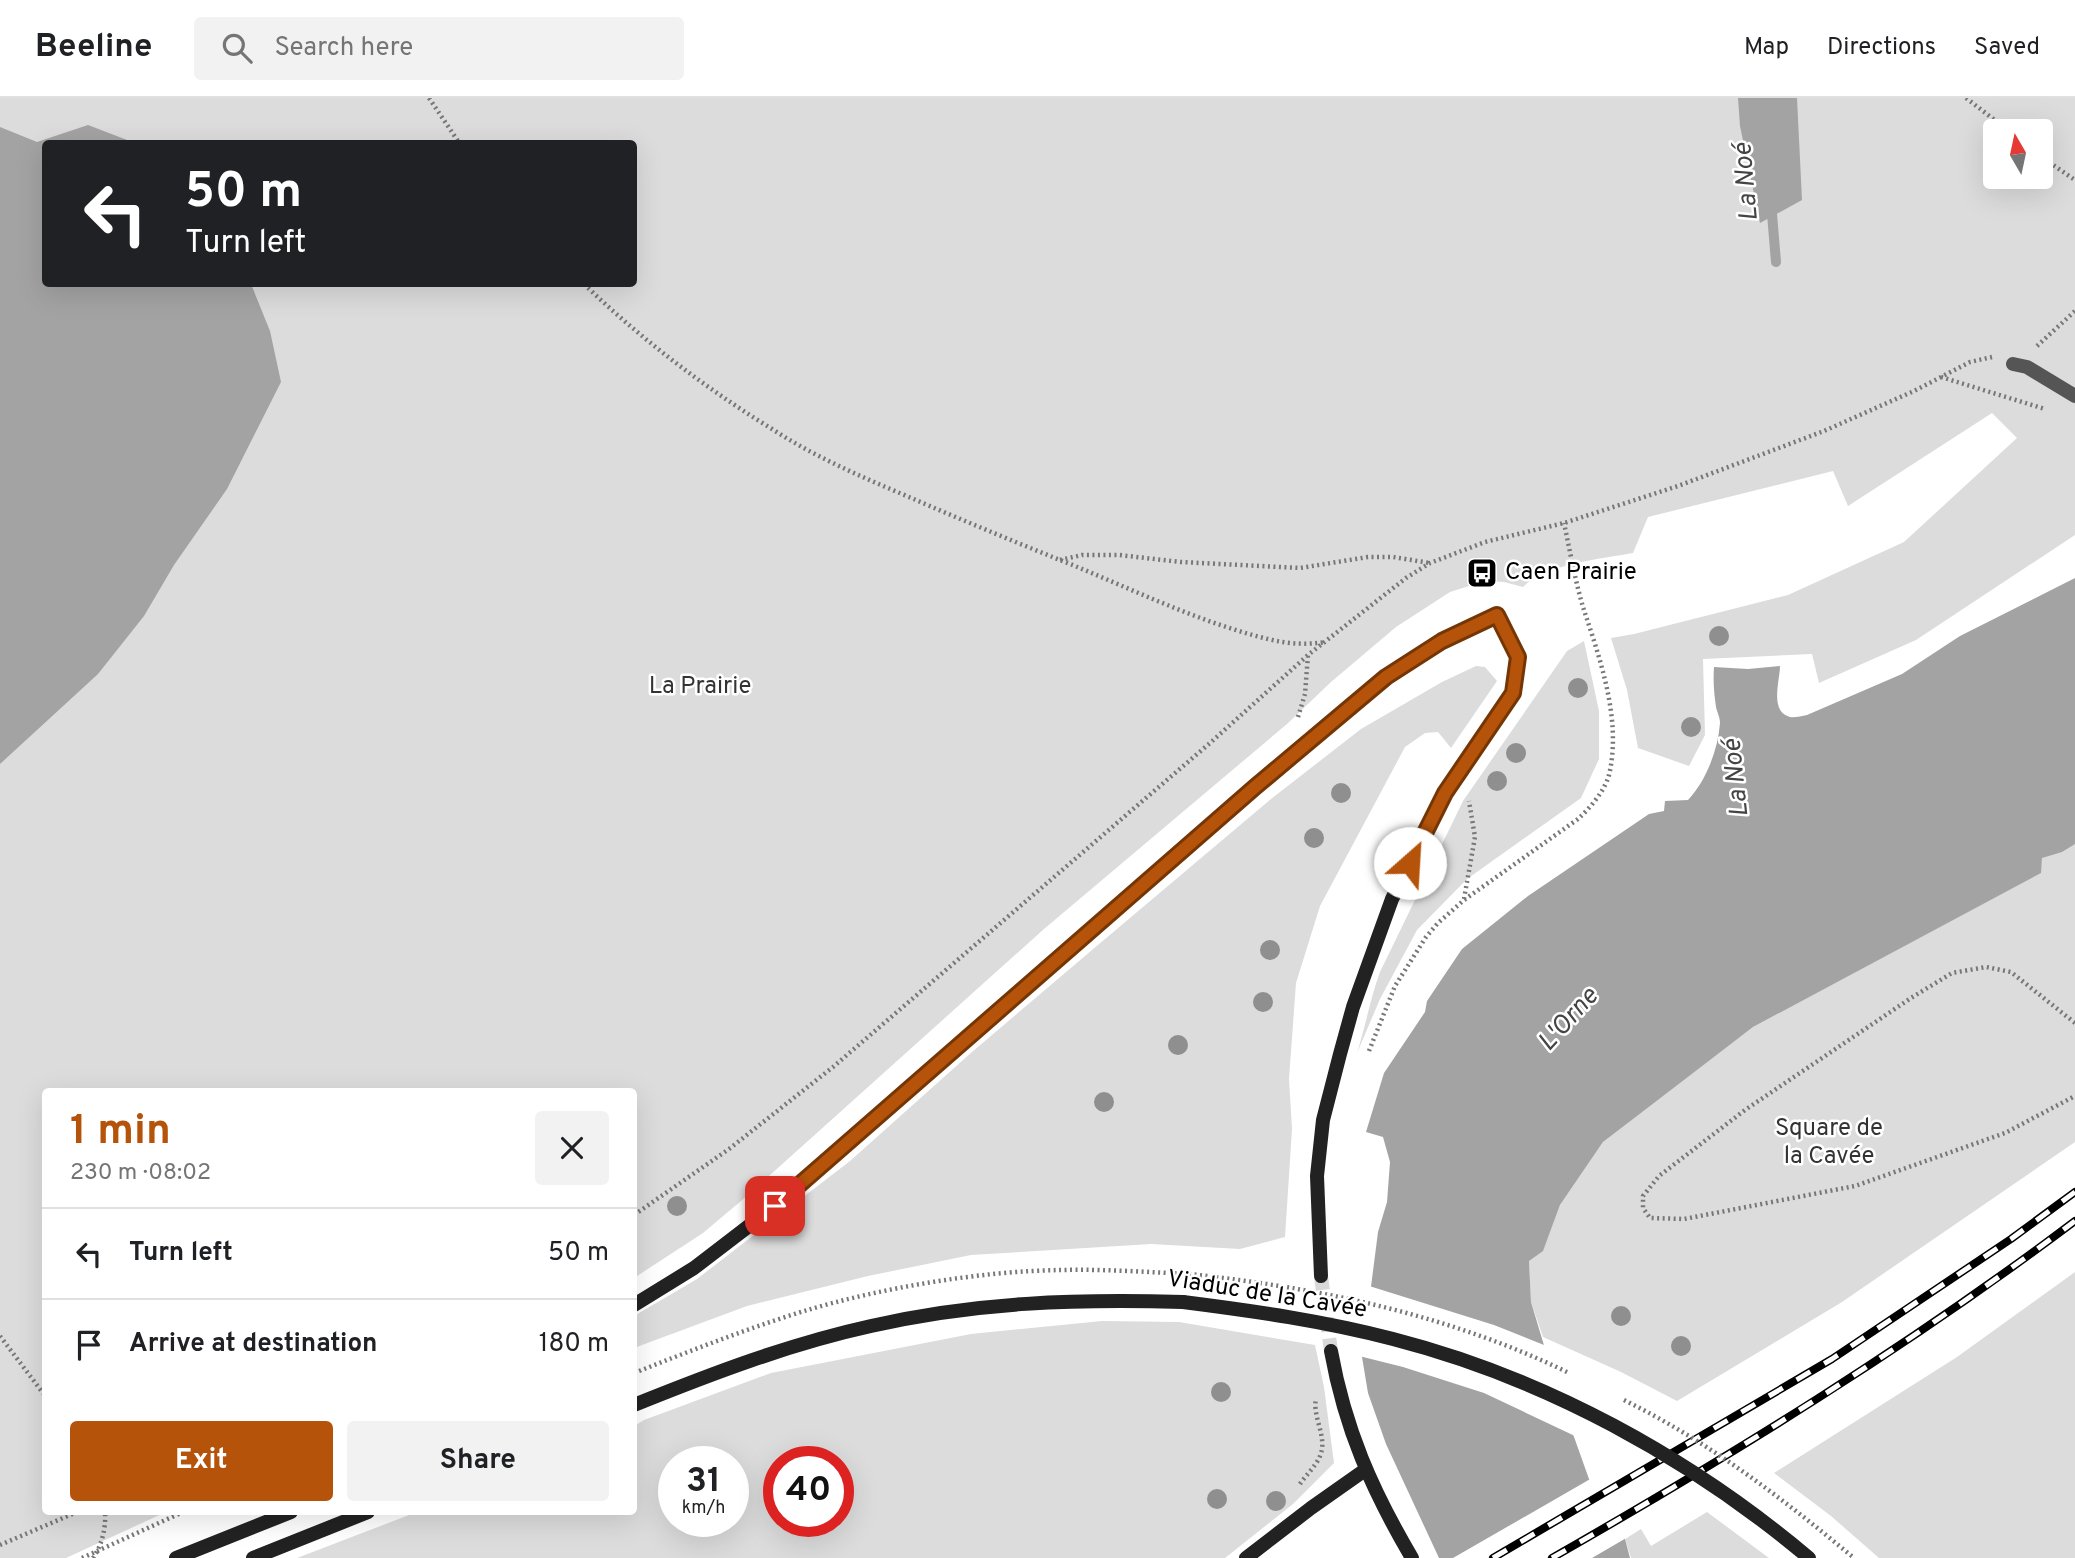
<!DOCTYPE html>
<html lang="en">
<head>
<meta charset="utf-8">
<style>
  body { margin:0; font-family:Overpass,sans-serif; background:#f2f2f2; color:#202124; height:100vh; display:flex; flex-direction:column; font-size:26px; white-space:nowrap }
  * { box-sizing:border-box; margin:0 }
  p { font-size:23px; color:#757577 }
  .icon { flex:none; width:38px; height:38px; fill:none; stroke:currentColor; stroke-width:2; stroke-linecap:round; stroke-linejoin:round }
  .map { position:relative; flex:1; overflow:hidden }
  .side { position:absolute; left:42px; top:990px; width:595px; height:427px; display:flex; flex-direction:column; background:#fff; border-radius:7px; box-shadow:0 7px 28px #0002 }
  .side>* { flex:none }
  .top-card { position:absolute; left:42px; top:42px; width:595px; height:147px; border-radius:7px; box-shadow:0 7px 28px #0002; background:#202124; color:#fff; overflow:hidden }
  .needle { width:46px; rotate:351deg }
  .tools { position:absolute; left:1983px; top:21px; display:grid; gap:14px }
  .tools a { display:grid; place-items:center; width:70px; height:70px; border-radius:7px; background:#fff; box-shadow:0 7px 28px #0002; font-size:35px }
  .speed { position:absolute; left:658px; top:1348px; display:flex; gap:14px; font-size:35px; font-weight:700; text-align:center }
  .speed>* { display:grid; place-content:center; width:91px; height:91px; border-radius:50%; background:#fff; box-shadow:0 7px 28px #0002; line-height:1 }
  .speed small { font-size:18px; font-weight:400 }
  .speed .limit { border:10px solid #d22; background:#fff; color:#111 }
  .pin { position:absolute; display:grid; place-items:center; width:60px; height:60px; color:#fff; margin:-30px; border-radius:14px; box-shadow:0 4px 10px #0006 }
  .me { position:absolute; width:77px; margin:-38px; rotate:26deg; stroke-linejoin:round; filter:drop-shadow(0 0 5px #0008) }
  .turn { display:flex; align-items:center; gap:24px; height:147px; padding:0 28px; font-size:32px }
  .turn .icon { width:91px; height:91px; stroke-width:2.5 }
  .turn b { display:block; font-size:49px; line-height:60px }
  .round { display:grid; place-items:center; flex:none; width:74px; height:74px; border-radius:7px; background:#f2f2f2 }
  .headline { display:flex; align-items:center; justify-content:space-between; height:119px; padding:0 28px }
  h1 { font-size:42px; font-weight:700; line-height:52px; color:#b45309 }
  .primary-button { display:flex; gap:14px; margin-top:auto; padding:14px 28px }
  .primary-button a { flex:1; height:80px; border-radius:7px; background:#b45309; color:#fff; font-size:28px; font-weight:700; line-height:80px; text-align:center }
  .primary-button a+a { background:#f2f2f2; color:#202124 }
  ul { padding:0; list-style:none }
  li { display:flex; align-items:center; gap:21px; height:91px; padding:0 28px; border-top:2px solid #e0e0e0 }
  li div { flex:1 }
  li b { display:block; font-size:26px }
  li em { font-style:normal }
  header { display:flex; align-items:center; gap:42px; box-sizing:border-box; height:98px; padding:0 35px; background:#fff; border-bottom:2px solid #e0e0e0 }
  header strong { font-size:33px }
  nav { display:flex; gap:38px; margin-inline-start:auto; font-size:24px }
  .search { width:490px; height:63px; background:#f2f2f2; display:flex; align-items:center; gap:18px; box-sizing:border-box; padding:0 24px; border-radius:7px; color:#757577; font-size:26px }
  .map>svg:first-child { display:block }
</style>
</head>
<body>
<header>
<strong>Beeline</strong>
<div class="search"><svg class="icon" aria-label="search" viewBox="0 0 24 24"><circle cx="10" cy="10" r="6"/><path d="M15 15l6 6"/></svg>Search here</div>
<nav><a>Map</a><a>Directions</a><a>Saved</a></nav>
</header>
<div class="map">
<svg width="2075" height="1460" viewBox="0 0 2075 1460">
  <rect width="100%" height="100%" fill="#fff"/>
  <path fill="#dcdcdc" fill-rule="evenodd" d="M 0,0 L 2075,0 L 2075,437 L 1916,542 L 1819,585 L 1812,556 L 1703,561 L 1705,637 L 1689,668 L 1638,650 L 1627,592 L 1611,540 L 1634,536 L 1788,497 L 1904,444 L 2017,340 L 1992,315 L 1848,408 L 1833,373 L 1648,419 L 1633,455 C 1601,461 1545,466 1523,489 L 1504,484 L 1485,483 L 1450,494 L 1396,529 L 1331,584 L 1287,626 L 1044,831 L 741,1103 L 703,1135 L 634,1180 L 634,994 L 46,994 L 46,1414 L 166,1414 L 66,1460 L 0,1460 ZM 1995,33 L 2040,33 L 2040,79 L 1995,79 ZM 46,46 L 634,46 L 634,186 L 46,186 Z
    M 1584,543 L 1599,613 L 1599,661 L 1581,700 L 1467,781 L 1417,832 L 1380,901 L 1357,955 C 1366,927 1370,901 1380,874 L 1463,703 L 1567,553 Z
    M 1476,568 L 1485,569 L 1497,583 L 1451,650 L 1438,634 L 1425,635 L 1405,649 L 1320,808 L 1296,885 L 1289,981 L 1292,1031 L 1285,1139 L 1240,1151 L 1151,1146 L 971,1157 L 868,1178 L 747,1208 L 634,1250 L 634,1218 L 697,1181 L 850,1063 L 972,954 L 1092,852 L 1271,701 L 1361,631 L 1442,584 Z
    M 2075,746 L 2075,1044 L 1842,1204 L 1677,1303 L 1621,1274 L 1543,1239 L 1531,1204 L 1529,1163 L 1543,1152 L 1560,1107 L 1603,1044 L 1674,988 L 1753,929 L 2040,775 L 2042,760 Z
    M 2075,1174 L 2075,1460 L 1879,1460 L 1831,1418 L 1774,1375 L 1957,1259 Z
    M 1102,1223 L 1179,1224 L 1315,1247 L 1324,1289 L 1334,1365 L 1293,1406 L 1225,1460 L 297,1460 L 417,1414 L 634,1414 L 634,1328 L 644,1322 L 771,1275 L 971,1236 ZM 674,1363 L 733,1363 L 733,1423 L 674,1423 ZM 779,1363 L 838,1363 L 838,1423 L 779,1423 Z
    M 1707,1414 L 1769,1460 L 1631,1460 L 1625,1441 L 1641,1431 L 1651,1448 Z"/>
  <path fill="#a3a3a3" d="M 1738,0 L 1797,0 L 1802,102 L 1760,125 L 1740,28 Z
    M 88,27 L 135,45 L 46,46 L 46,186 L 251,186 L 270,233 L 281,284 L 227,391 L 174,467 L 144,518 L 98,576 L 0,666 L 0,29 L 37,44 Z
    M 2075,480 L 2075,746 L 2062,754 L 2042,760 L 2041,775 L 1753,929 L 1603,1044 L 1560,1107 L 1543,1153 L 1529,1163 L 1531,1204 L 1558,1294 L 1589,1381 L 1625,1441 L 1630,1460 L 1439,1460 L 1386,1346 L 1368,1295 L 1362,1259 L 1378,1134 L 1387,1104 L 1390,1064 L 1383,1039 L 1366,1034 L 1384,975 L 1425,914 L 1427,903 L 1462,851 L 1528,798 L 1649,716 L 1664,713 L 1665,703 L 1688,702 C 1706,683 1718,652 1720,625 C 1720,619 1717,614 1716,609 C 1714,595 1713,583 1714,569 L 1748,571 L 1780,568 C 1780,582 1769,614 1790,619 C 1794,620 1802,618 1807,617 L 1902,576 L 1960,538 Z"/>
  <path fill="#fff" d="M 1366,1187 L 1494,1227 L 1549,1249 L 1561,1293 L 1577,1339 L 1484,1295 L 1403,1269 L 1359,1258 L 1358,1204 Z
    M 1592,1380 L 1628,1439 L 1592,1460 L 1453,1460 Z"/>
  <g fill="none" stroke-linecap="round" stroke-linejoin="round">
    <path stroke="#a3a3a3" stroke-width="10" d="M 1771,104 L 1776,164"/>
    <path stroke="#d9d9d9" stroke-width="14" stroke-dasharray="14 7" stroke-linecap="butt" d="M 1321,1178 L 1331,1253"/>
    <path stroke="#777" stroke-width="4.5" stroke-dasharray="2 3.5" stroke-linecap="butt" d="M 429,0 L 460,46
      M 1966,0 L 2009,33
      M 2040,58 L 2075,82
      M 584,186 C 641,241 704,289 772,331 C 815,359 862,379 909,399 C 964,423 1020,446 1075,468 C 1138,494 1202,525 1268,541 C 1288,546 1306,547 1326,544
      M 2037,248 L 2075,213
      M 1941,279 L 2045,311
      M 1060,462 L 1082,457 L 1119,457 L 1181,464 L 1300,470 L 1368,459 L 1393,459 L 1430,465
      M 1298,619 L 1305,596 L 1308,557
      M 1464,801 L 1475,739 L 1469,703
      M 2075,925 L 2011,874 L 1986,869 L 1952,875 L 1911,900 L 1745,1012 L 1659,1078 L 1643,1098 L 1643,1110 L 1650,1120 L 1684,1121 L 1855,1088 L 2005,1035 L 2075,998
      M 1369,953 L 1395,888 L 1426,839 L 1438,825 L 1464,802 L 1578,721 C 1590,710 1604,694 1609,677 C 1622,622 1600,561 1583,509 C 1575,482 1570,453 1564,425
      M 634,1117 L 729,1051 L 833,969 L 1210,645 L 1308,557 L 1406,480 L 1430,465 L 1485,444 L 1564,425 L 1678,388 L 1824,333 L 1914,293 L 1970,264 L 1992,259
      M 0,1238 L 46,1299
      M 634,1275 C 690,1253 746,1231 804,1213 C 881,1190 980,1173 1061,1172 C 1104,1171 1147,1174 1189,1176
      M 1300,1386 C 1306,1377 1316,1368 1320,1358 C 1328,1339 1312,1319 1316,1301
      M 0,1447 L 77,1414
      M 82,1460 L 183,1414
      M 93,1460 C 102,1447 106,1430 105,1414"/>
    <path stroke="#555" stroke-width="14" d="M 2013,266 L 2027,269 L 2075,298"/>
    <path stroke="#222" stroke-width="14" d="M 634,1207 L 694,1170 L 775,1108 L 1256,689 L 1386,579 L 1442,543 L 1497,517 L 1518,559 L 1513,595 L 1445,695 L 1392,801 L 1353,909 L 1340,956 L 1323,1022 L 1317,1078 L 1321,1178
      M 1331,1253 C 1345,1331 1372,1392 1412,1460
      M 634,1307 C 711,1276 789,1246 871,1228 C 976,1204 1076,1201 1183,1204
      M 176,1460 L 291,1414
      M 253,1460 L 368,1414
      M 1246,1460 L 1311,1410 L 1365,1372"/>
    <g stroke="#000" stroke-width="8">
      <path id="rail" d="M 1493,1460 L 1832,1261 L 2011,1141 L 2075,1094
        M 1552,1460 C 1732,1357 1909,1248 2075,1123"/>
    </g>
    <use href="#rail" stroke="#fff" stroke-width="5" stroke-dasharray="16" stroke-linecap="butt"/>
    <path stroke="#777" stroke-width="4.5" stroke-dasharray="2 3.5" stroke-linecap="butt" d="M 1189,1176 C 1320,1190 1450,1217 1569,1275
      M 1624,1302 C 1709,1344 1782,1400 1854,1460"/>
    <path stroke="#222" stroke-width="14" d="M 1183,1204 C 1254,1213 1324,1223 1393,1241 C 1545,1280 1689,1359 1809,1460"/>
  </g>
  <g fill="#8f8f8f">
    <circle cx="1719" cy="538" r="10"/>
    <circle cx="1578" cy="590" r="10"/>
    <circle cx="1691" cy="629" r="10"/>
    <circle cx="1516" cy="655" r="10"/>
    <circle cx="1497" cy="683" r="10"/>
    <circle cx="1341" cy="695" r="10"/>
    <circle cx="1314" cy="740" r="10"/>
    <circle cx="1270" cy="852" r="10"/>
    <circle cx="1263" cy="904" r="10"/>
    <circle cx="1178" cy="947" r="10"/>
    <circle cx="1104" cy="1004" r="10"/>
    <circle cx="677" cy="1108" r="10"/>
    <circle cx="1621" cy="1218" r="10"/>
    <circle cx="1681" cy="1248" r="10"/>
    <circle cx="1221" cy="1294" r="10"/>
    <circle cx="1217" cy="1401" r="10"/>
    <circle cx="1276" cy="1403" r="10"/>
  </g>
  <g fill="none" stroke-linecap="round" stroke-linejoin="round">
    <g stroke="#753606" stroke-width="18">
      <path id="route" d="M 775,1108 L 1255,689 L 1386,579 L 1442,543 L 1497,517 L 1518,559 L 1513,595 L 1445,695 L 1410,765"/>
    </g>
    <use href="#route" stroke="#b45309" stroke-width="12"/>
  </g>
  <defs>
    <g id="bus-square" transform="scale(1.575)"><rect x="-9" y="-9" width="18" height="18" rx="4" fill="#000" stroke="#fff"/><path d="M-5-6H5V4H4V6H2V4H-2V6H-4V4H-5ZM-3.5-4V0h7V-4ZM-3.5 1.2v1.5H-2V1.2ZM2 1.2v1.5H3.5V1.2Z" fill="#fff"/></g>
  </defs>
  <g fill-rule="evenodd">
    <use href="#bus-square" x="1482" y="475"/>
  </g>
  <g text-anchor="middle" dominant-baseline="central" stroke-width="5" stroke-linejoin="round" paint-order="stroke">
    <g font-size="24" fill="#000" stroke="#fff" text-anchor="start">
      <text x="1505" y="475">Caen Prairie</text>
    </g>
    <g font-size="24" fill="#333" stroke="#fff">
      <text x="700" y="589">La Prairie</text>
      <text x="1829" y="1031">Square de<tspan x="1829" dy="28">la Cavée</tspan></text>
    </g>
    <g font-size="24" fill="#000" stroke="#fff">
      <text transform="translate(1267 1197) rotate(9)">Viaduc de la Cavée</text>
    </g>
    <g font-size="26" font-style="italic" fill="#444" stroke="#fff">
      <text transform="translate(1747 84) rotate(-95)">La Noé</text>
      <text transform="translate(1737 680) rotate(-96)">La Noé</text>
      <text transform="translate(1569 922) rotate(-48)">L'Orne</text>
    </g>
  </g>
</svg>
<div class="tools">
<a><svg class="needle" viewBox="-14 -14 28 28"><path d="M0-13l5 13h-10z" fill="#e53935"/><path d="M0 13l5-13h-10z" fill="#757577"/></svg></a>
</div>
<div class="speed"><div>31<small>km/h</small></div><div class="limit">40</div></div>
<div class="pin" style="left:775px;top:1108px;background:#d93025"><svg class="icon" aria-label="arrive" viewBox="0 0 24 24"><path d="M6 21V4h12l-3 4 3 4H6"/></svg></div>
<svg class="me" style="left:1410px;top:765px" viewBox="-20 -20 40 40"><circle r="19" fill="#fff"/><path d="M0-13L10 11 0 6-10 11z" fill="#b45309"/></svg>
<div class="top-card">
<div class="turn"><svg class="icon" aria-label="left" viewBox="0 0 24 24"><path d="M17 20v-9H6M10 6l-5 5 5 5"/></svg><div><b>50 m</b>Turn left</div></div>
</div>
<section class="side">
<div class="headline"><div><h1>1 min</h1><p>230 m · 08:02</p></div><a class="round"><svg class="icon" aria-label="close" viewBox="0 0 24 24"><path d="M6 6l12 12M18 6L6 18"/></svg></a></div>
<ul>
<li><svg class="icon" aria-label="left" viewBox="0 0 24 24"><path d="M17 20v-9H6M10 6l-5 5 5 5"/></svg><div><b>Turn left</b></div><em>50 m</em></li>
<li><svg class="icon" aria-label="arrive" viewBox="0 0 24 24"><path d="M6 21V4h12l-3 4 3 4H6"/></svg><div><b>Arrive at destination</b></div><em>180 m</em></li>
</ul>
<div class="primary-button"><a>Exit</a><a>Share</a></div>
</section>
</div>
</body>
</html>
